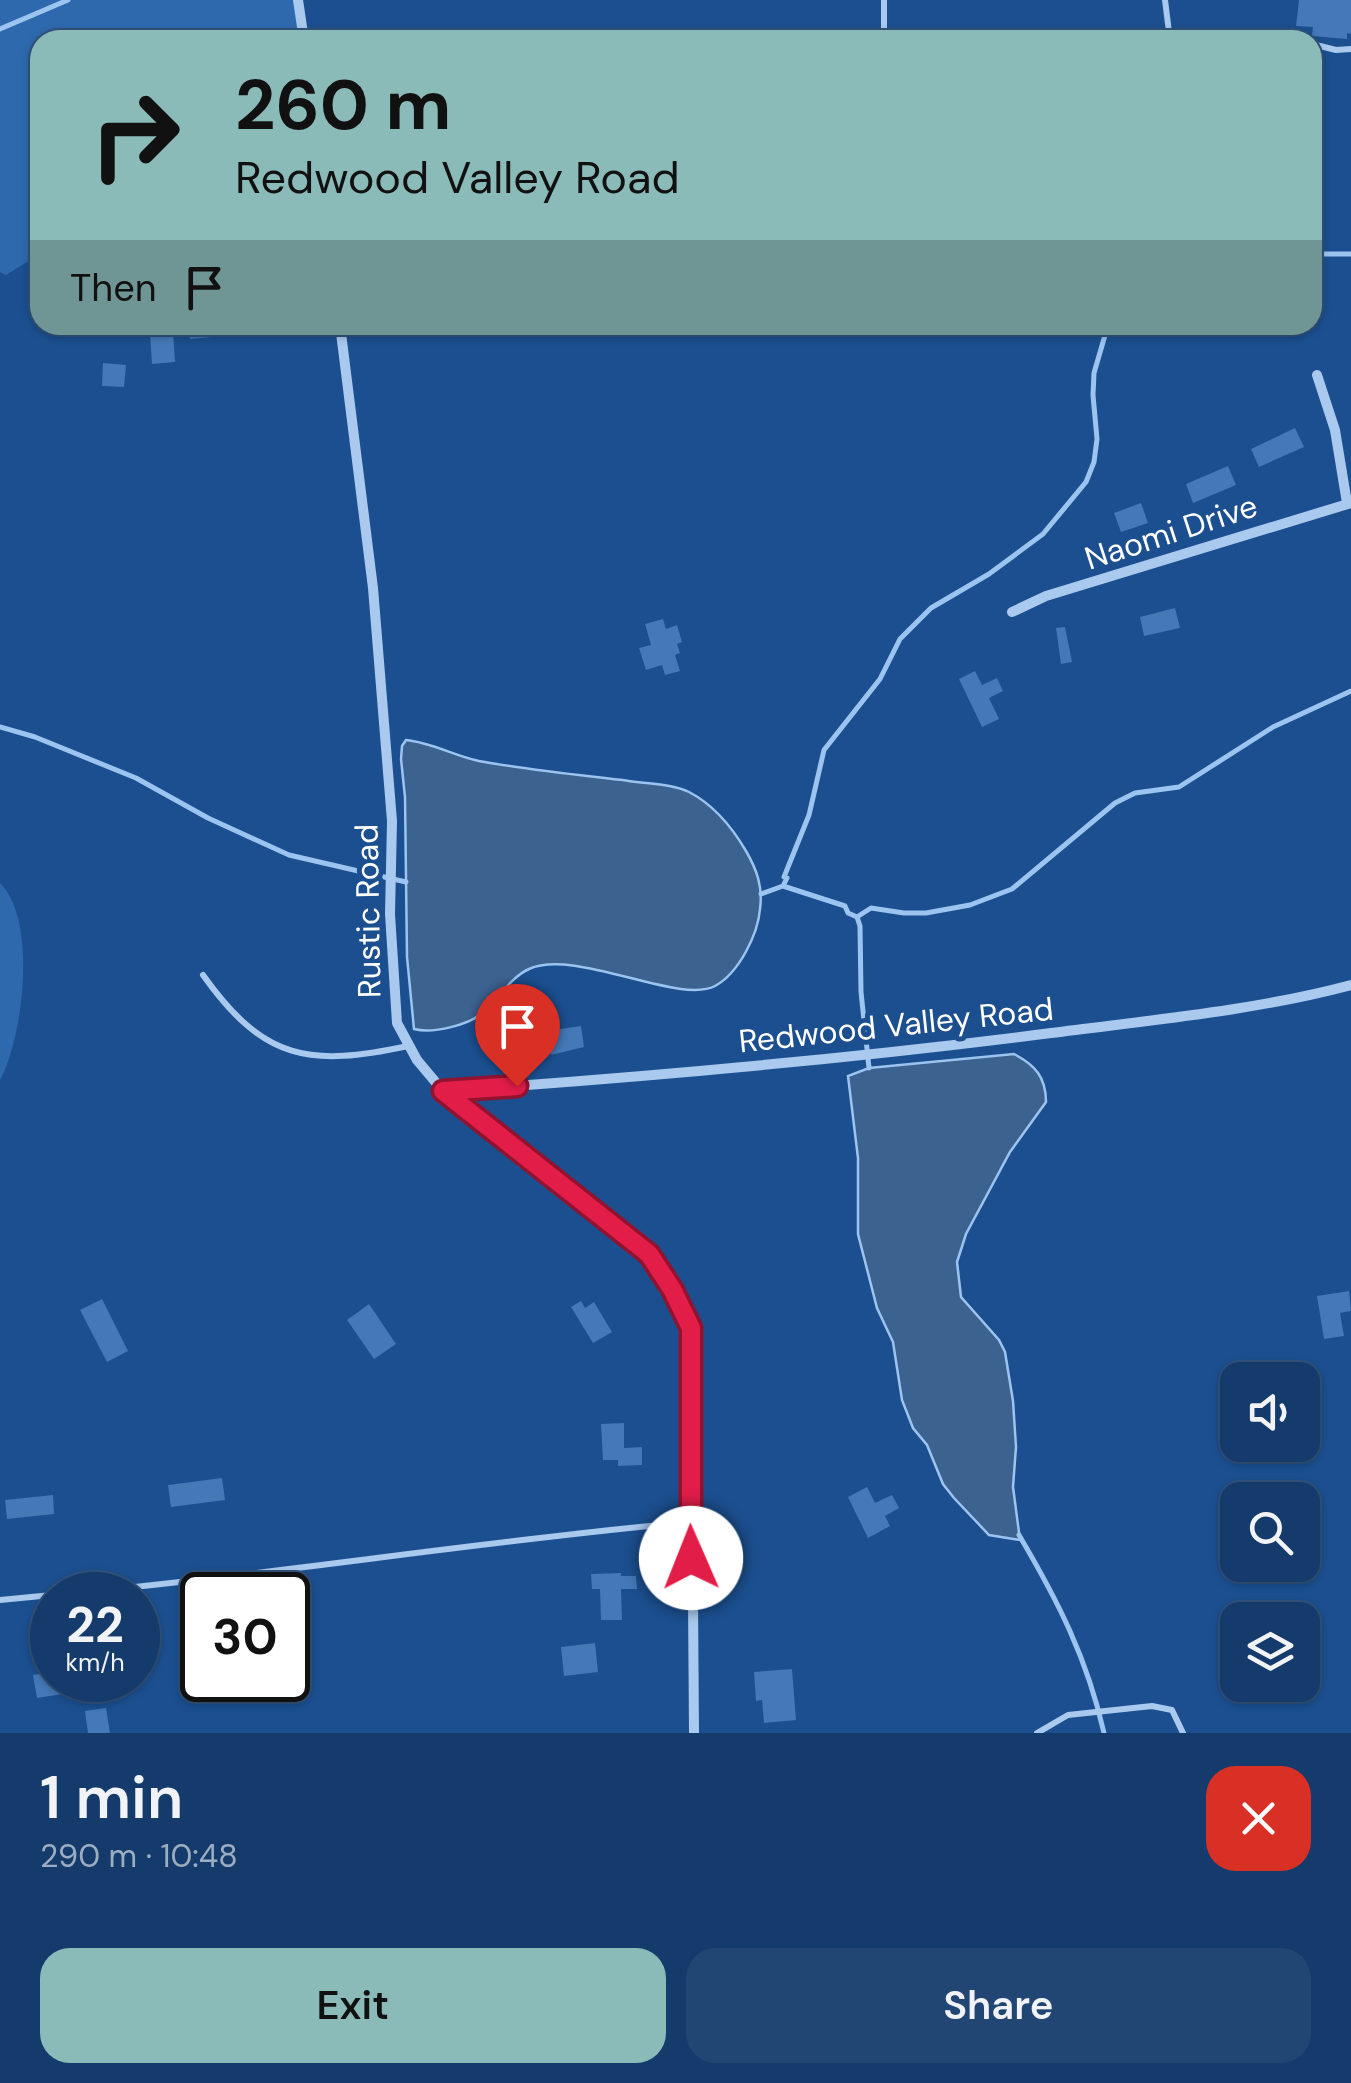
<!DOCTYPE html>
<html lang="en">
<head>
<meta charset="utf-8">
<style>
  body { margin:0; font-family:"DM Sans",sans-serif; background:#214673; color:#f1f3f6; height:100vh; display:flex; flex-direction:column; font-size:38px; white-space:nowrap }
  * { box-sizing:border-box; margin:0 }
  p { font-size:32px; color:#9dadc1 }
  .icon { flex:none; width:55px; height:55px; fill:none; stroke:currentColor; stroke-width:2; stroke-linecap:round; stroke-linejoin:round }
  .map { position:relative; height:1733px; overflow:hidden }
  .panel { display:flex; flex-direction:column; background:#143b6b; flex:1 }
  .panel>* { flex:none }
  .banner { position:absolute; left:30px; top:30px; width:1292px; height:305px; border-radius:30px; box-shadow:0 2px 8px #0004,0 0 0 2px #33557e; background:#8bbbb9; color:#111; overflow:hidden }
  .fabs { position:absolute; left:1220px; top:1362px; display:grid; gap:20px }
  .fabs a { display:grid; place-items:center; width:100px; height:100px; border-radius:20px; background:#143b6b; box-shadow:0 2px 8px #0004,0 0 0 2px #33557e; font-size:50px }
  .speed { position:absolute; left:30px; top:1572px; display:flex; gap:20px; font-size:50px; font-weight:700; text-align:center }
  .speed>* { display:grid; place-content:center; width:130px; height:130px; border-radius:50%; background:#143b6b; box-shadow:0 2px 8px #0004,0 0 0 2px #33557e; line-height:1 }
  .speed small { font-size:25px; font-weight:400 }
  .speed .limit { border:5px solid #111; border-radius:15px; background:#fff; color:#111 }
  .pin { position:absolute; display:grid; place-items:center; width:85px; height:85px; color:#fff; margin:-102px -42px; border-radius:50% 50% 50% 0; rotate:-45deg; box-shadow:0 0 10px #0007 }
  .pin .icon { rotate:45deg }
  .me { position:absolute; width:110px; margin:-55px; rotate:359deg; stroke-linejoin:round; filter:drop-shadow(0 0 8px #0008) }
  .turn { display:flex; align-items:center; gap:35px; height:210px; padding:0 40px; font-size:45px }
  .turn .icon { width:130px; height:130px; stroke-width:2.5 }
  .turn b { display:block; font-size:70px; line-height:85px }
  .then { display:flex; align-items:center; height:95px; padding:0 40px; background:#0003; gap:20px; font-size:38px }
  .round { display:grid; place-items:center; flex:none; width:105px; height:105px; border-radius:30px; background:#214673 }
  .headline { display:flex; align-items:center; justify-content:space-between; height:170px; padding:0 40px }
  h1 { font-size:60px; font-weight:600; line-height:75px }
  .button { display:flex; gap:20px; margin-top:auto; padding:20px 40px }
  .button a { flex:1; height:115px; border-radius:30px; background:#8bbbb9; color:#111; font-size:40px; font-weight:600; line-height:115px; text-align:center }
  .button a+a { background:#214673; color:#f1f3f6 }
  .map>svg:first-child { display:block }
</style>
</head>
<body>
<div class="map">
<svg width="1351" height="1733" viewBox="0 0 1351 1733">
  <rect width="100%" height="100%" fill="#1b4f8f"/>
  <path fill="#2e69ad" d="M 0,0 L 298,0 L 303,40 L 40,40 L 40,254 L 6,275 L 0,272 Z
    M 0,883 C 38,920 23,1038 0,1080 Z"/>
  <path fill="#3c6290" stroke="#9cc4f0" stroke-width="2.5" d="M 406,740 C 430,742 455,756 479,761 C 528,770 580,775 629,781 C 648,784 673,784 689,792 C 714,805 732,827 746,851 C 757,870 763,887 760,909 C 758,934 739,973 715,986 C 679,1005 575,948 529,969 C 511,977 499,998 485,1011 C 470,1025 433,1034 414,1029 L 407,957 L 405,797 L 401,759 L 402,746 Z
    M 1014,1054 C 1035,1065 1046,1077 1046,1102 L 1010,1152 L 966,1234 L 957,1262 L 961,1297 L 999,1340 L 1005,1352 L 1013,1401 L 1016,1447 L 1013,1487 L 1020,1540 L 989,1535 L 954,1498 L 943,1484 L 927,1445 L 913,1428 L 902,1400 L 893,1342 L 877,1308 L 858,1234 L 858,1158 L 848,1076 L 869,1068 Z"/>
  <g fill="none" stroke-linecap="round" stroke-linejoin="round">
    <path stroke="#9cc4f0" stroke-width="5" d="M 0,29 L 68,0
      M 1312,254 L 1351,254
      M 0,727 L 35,737 L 136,778 L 208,818 L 289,855 L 406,882
      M 783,886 L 787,878 L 784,877 L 809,815 L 824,750 L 880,679 L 900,639 L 931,608 L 989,574 L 1043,534 L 1086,482 L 1094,462 L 1097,439 L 1093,395 L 1094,373 L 1108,325
      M 761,894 L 783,886 L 845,906 L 848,913 L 857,917 L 860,926 L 861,992 L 869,1068
      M 857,917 L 871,908 L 904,913 L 926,913 L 970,905 L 1012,889 L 1115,803 L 1135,793 L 1179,787 L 1273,727 L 1351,691
      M 1019,1535 C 1058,1601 1087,1658 1104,1733"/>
  </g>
  <path fill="#4478b7" d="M 1299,0 L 1351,0 L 1351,34 L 1347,33 L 1347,39 L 1312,36 L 1313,27 L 1296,26 Z
    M 189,325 L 242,325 L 243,334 L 190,339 Z
    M 173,332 L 175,362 L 152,364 L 150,334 Z
    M 103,363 L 126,365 L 124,387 L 102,386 Z
    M 1295,428 L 1304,447 L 1259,467 L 1251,449 Z
    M 1228,466 L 1236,485 L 1193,503 L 1186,484 Z
    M 1141,503 L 1148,523 L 1121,532 L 1114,513 Z
    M 1175,608 L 1180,628 L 1144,636 L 1140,617 Z
    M 663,619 L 666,629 L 677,625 L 682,642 L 677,644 L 680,653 L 675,655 L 680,671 L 665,675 L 662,665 L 646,670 L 639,648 L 651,645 L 645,624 Z
    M 1065,627 L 1072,662 L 1061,664 L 1056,628 Z
    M 975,671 L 982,685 L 997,678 L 1003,691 L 989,698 L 999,719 L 982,727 L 959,679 Z
    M 581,1026 L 584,1047 L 551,1055 L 547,1031 Z
    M 1349,1291 L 1351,1311 L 1340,1313 L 1344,1336 L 1324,1339 L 1317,1296 Z
    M 102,1299 L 128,1351 L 107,1362 L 80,1310 Z
    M 581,1301 L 585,1308 L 594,1302 L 612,1332 L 593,1343 L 571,1307 Z
    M 369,1304 L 396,1344 L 374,1359 L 347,1320 Z
    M 624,1423 L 624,1448 L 642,1447 L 642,1465 L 618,1466 L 618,1460 L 603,1460 L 601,1424 Z
    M 222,1478 L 225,1500 L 171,1507 L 168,1485 Z
    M 867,1487 L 875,1503 L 892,1495 L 899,1508 L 885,1516 L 890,1526 L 868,1538 L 848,1497 Z
    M 53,1495 L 54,1514 L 7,1519 L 5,1500 Z
    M 621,1573 L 621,1576 L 636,1576 L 637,1589 L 621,1589 L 622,1620 L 601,1620 L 600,1589 L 592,1589 L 591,1574 Z
    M 595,1643 L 598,1672 L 564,1676 L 561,1647 Z
    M 792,1669 L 796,1720 L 764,1723 L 762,1700 L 756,1701 L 754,1672 Z
    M 52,1672 L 52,1680 L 105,1680 L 106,1687 L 37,1698 L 33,1675 Z
    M 106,1708 L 110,1733 L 88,1733 L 85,1711 Z"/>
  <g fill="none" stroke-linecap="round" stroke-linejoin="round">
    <path stroke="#a9c9ee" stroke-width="6" d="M 884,0 L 884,40
      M 1165,0 L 1170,40
      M 1312,44 L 1336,50 L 1351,49
      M 203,975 C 264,1061 310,1067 408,1046
      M 54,1595 C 266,1576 478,1541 691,1522
      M 0,1600 L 52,1595
      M 1037,1733 L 1068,1715 L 1152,1706 L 1172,1710 L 1183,1733"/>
    <path stroke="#a9c9ee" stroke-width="10" d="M 298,0 L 304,40
      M 340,325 L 373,588 L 392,821 L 390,914 L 397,1023 L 417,1060 L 443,1091 L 649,1254 L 672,1289 L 691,1329 L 694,1733
      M 1317,375 L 1335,430 L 1347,503
      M 1012,612 L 1046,596 L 1351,503
      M 444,1091 C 647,1077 849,1059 1051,1033 C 1151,1020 1253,1011 1351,985"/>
  </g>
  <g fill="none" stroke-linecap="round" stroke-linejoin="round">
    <g stroke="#92132f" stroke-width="25">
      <path id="route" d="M 517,1086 L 443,1091 L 649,1254 L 672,1289 L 691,1328 L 691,1558"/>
    </g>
    <use href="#route" stroke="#e11d48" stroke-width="18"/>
  </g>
  <g text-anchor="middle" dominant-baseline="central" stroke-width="10" stroke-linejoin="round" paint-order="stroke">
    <g font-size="32" fill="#fff" stroke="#1b4f8f">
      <text transform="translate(1171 532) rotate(-18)">Naomi Drive</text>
      <text transform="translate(368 911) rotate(-91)">Rustic Road</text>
      <text transform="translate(896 1025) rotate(-6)">Redwood Valley Road</text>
    </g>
  </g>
</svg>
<div class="fabs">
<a><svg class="icon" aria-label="sound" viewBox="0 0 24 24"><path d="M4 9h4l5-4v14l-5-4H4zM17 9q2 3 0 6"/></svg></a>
<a><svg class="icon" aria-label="search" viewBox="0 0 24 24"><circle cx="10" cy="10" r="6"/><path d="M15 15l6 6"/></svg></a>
<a><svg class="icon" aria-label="layers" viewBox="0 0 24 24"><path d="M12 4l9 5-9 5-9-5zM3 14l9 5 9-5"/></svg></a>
</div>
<div class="speed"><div>22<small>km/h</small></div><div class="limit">30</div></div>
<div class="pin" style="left:517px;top:1086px;background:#d93025"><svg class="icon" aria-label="arrive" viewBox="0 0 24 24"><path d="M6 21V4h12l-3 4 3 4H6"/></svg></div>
<svg class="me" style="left:691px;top:1558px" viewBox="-20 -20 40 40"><circle r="19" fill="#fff"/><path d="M0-13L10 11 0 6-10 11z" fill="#e11d48"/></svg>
<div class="banner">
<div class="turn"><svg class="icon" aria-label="right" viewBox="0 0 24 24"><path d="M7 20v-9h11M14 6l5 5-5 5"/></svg><div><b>260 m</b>Redwood Valley Road</div></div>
<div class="then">Then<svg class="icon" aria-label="arrive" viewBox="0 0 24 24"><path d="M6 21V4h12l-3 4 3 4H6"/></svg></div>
</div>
</div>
<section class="panel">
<div class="headline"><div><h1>1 min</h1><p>290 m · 10:48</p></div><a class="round" style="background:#d93025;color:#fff"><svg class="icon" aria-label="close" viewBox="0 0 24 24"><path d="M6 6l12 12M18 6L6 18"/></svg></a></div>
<div class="button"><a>Exit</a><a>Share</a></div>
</section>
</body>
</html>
